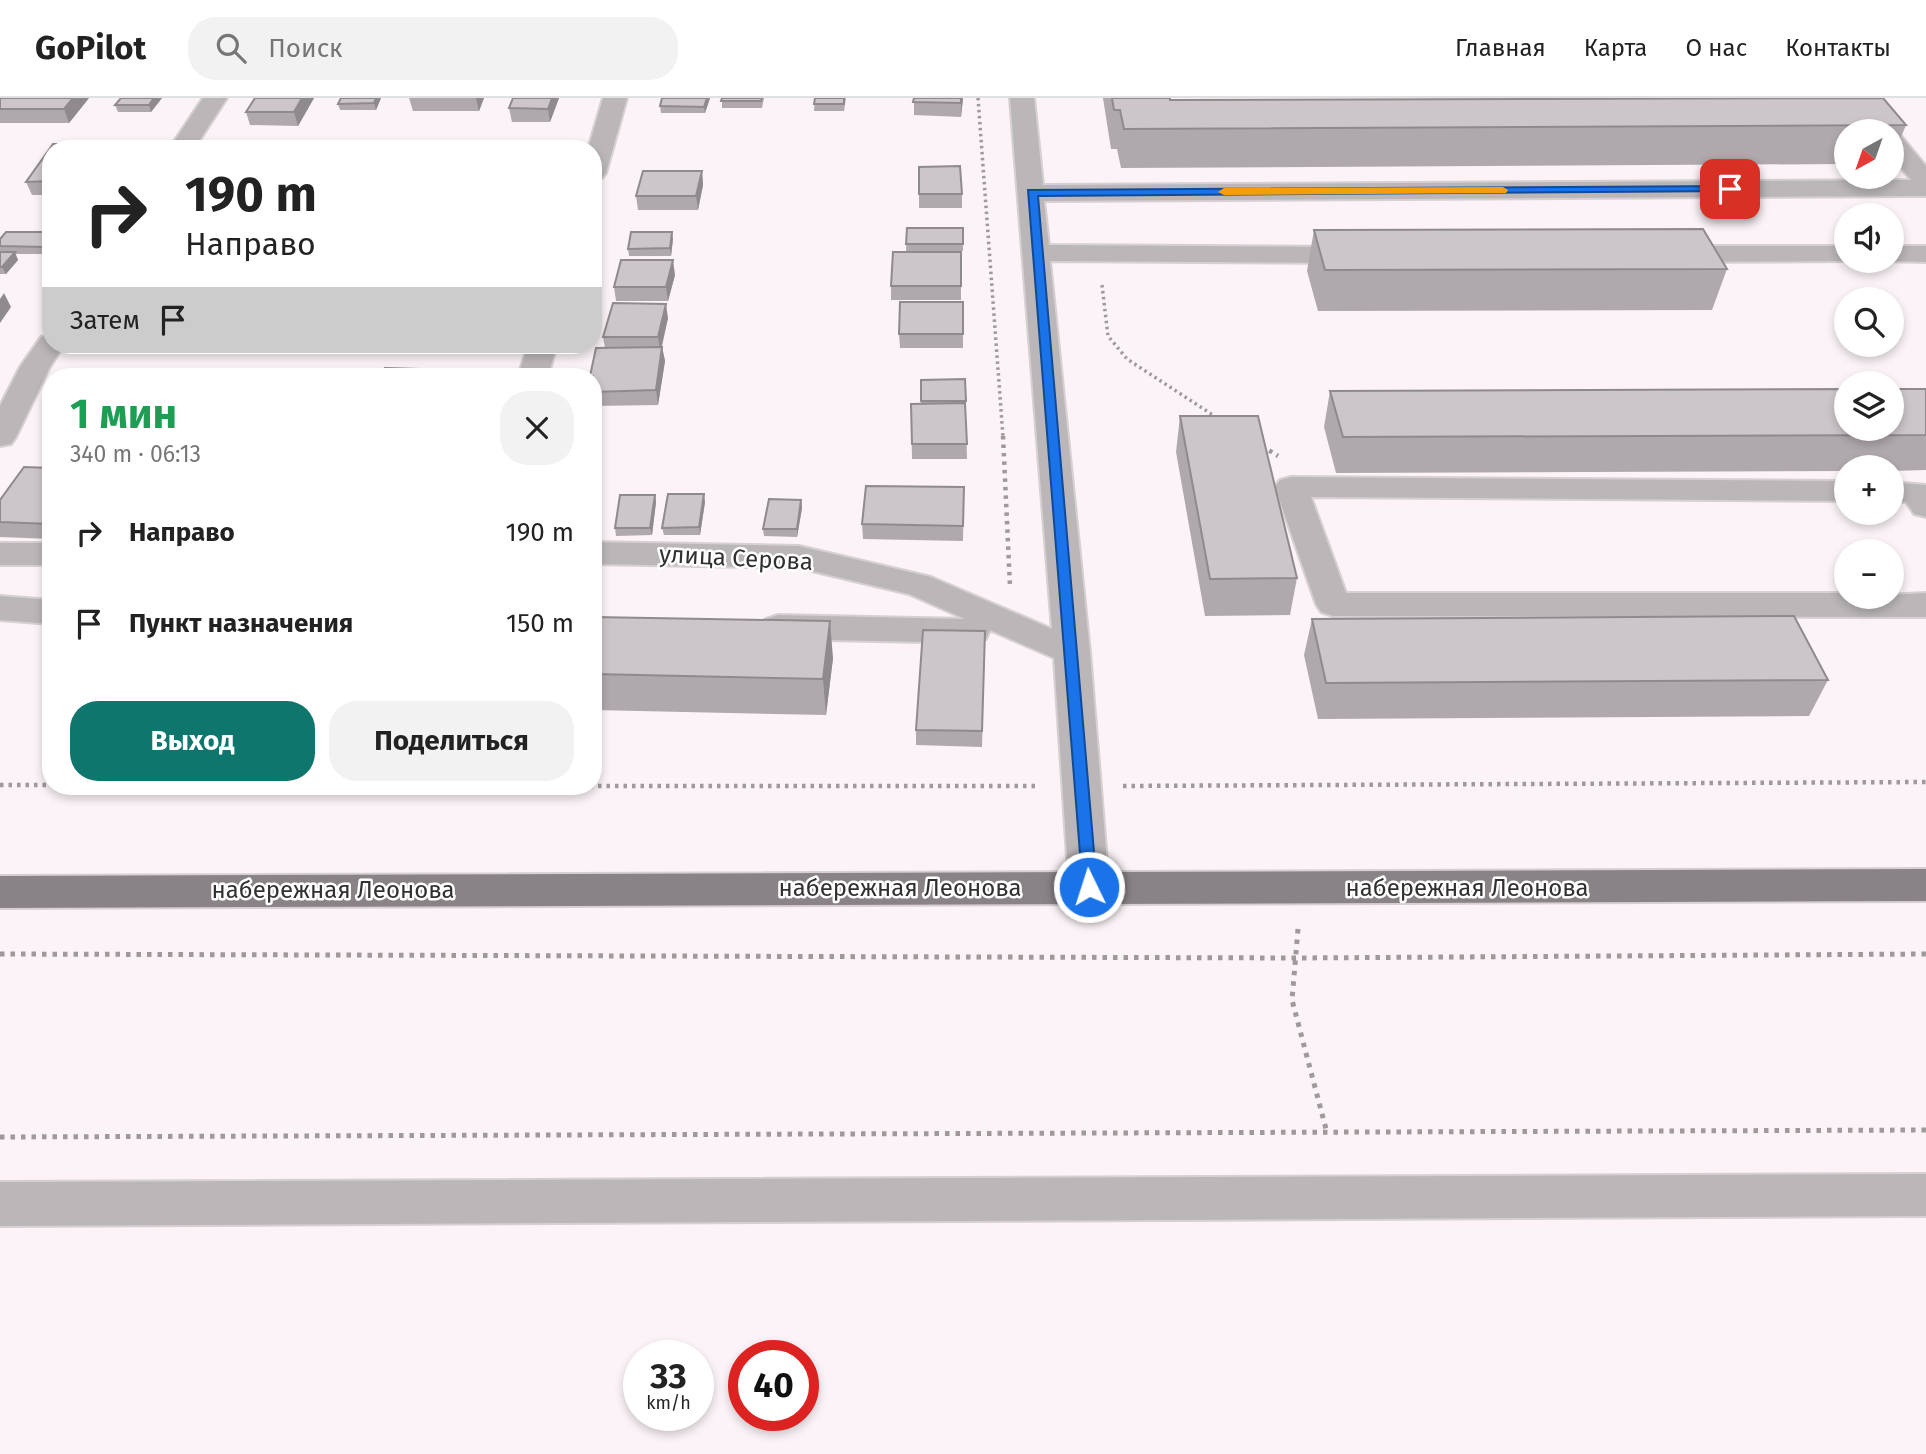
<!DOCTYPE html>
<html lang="ru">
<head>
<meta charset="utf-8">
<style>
  body { margin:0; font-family:"Fira Sans",sans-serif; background:#f2f2f2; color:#222; height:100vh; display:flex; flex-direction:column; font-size:26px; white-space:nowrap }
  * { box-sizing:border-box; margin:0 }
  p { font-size:23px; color:#767676 }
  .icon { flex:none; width:38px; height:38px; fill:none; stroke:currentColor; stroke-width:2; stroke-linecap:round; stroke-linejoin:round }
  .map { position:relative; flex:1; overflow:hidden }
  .panel { position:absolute; left:42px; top:270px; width:560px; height:427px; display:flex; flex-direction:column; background:#fff; border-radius:28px; box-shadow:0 4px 10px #0003 }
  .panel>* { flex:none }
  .banner { position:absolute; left:42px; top:42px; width:560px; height:214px; border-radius:28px; box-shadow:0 4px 10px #0003; background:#fff; color:#222; overflow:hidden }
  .needle { width:46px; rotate:220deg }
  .buttons { position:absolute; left:1834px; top:21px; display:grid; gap:14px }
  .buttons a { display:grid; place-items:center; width:70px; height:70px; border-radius:50%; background:#fff; box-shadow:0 4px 10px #0003; font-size:35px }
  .speed { position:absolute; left:623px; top:1242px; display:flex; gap:14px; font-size:35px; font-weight:700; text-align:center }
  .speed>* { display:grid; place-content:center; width:91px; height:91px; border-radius:50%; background:#fff; box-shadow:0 4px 10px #0003; line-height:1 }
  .speed small { font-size:18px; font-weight:400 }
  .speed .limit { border:10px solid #d22; background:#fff; color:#111 }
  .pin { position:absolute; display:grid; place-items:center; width:60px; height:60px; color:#fff; margin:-30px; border-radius:14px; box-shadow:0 4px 10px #0006 }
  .me { position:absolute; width:77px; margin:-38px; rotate:356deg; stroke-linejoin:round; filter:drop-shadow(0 0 5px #0008) }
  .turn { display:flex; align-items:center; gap:24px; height:147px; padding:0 28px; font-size:32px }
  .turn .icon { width:91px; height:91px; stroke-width:2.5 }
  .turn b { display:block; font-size:49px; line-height:60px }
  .then { display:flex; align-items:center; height:66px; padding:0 28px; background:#0003; gap:14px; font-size:26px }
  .round { display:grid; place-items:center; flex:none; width:74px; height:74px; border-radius:28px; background:#f2f2f2 }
  .head { display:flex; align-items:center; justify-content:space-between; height:119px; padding:0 28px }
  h1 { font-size:42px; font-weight:700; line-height:52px; color:#1e9e55 }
  .cta { display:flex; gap:14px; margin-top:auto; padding:14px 28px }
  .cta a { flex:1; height:80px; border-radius:28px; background:#0f766e; color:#fff; font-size:28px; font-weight:700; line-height:80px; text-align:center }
  .cta a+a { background:#f2f2f2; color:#222 }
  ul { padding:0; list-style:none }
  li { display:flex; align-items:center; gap:21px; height:91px; padding:0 28px }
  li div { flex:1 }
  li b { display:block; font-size:26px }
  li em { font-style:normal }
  header { display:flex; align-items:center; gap:42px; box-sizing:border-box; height:98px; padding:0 35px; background:#fff; border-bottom:2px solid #e0e0e0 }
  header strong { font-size:33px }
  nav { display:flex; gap:38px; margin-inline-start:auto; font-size:24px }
  .search { width:490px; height:63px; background:#f2f2f2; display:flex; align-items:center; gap:18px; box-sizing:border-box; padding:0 24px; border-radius:28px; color:#767676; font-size:26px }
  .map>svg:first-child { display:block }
</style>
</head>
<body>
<header>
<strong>GoPilot</strong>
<div class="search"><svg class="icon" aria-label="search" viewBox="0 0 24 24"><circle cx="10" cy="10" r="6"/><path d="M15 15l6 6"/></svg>Поиск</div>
<nav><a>Главная</a><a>Карта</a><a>О нас</a><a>Контакты</a></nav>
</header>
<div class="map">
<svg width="1926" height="1356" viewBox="0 0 1926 1356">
  <rect width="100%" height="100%" fill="#fbf3f7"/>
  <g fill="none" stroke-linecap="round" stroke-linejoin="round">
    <g stroke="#d7d0d3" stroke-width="4">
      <path id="minor" d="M 203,0 L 227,0 L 194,51 L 169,51 Z
        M 603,0 L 627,0 L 606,75 L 602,80 L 593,83 L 593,51 L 588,51 Z
        M 1010,0 L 1034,0 L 1043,87 L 1911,82 L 1892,59 L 1892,36 L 1901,38 L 1926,68 L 1926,98 L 1044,103 L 1049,147 L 1360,149 L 1370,151 L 1374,157 L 1370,163 L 1360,165 L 1050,163 L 1090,554 L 1109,789 L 1103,800 L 1089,805 L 1075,800 L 1069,789 L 1054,560 L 990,532 L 986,541 L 973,545 L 778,541 L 766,537 L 760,529 L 766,521 L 778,517 L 965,521 L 909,496 L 799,470 L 593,466 L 593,444 L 799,448 L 931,479 L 1052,531 Z
        M 1666,148 L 1846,148 L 1846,163 L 1852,163 L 1666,164 L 1656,162 L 1652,156 L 1656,150 Z
        M 1892,148 L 1926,148 L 1926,164 L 1886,163 L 1892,163 Z
        M 51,236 L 51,247 L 64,247 L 50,269 L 16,339 L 11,346 L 0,348 L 0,308 L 20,269 L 41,239 Z
        M 528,247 L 557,247 L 548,278 L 518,278 Z
        M 1291,379 L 1846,383 L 1846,403 L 1311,399 L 1346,495 L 1846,495 L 1846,499 L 1926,495 L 1926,519 L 1333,518 L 1321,514 L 1316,506 L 1275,389 L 1280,382 Z
        M 1892,384 L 1926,387 L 1926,419 L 1914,416 L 1906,404 L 1892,404 Z
        M 0,445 L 51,445 L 51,467 L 0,467 Z
        M 0,498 L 51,502 L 51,526 L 0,522 Z
        M 1926,1076 L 1926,1118 L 0,1128 L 0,1084 Z"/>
    </g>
    <g stroke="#d7d0d3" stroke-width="4">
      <path id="major" d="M 1926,771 L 1926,803 L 0,810 L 0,778 Z"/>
    </g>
    <path stroke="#9e999b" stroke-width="3.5" stroke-dasharray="2.5 3.5" stroke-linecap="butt" d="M 978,0 L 1003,339
      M 1102,187 L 1108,238 L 1127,261 L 1219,321"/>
    <path stroke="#9e999b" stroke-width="4.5" stroke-dasharray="3.5 5" stroke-linecap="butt" d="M 1003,338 L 1010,488
      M 1262,348 L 1278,358
      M 0,687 L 51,687
      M 377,688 L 1038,688
      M 1123,688 L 1926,684"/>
    <path stroke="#9e999b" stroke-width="5" stroke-dasharray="4.5 6" stroke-linecap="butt" d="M 1298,831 L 1292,902 L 1326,1031
      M 0,856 L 1297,860 L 1926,856
      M 0,1039 L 1926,1032"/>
    <use href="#minor" fill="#bbb7b9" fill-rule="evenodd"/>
    <use href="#major" fill="#898387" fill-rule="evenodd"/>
  </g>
  <path fill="#afa9ad" d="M 89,0 L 69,25 L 0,25 L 0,1 Z
    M 162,0 L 151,14 L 118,14 L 115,7 Z
    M 314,0 L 298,28 L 250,27 L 246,14 Z
    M 341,0 L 381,0 L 376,12 L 340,12 L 338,6 Z
    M 409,0 L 484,0 L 479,13 L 413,13 Z
    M 559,0 L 550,24 L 512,24 L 509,10 Z
    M 710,0 L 705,15 L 661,15 L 660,8 Z
    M 722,0 L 764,0 L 762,10 L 722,10 Z
    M 815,0 L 846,0 L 844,13 L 814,13 Z
    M 914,0 L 963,0 L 961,19 L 914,17 Z
    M 1103,0 L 1170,0 L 1170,2 L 1906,27 L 1892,61 L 1892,33 L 1846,33 L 1846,66 L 1121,70 L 1117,51 L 1111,51 Z
    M 51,51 L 51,97 L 32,97 L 26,84 Z
    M 919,69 L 962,96 L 962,110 L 919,110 Z
    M 702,73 L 703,87 L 698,112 L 638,112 L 636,98 Z
    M 907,130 L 963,130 L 963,153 L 906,154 Z
    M 1314,132 L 1727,171 L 1712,212 L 1318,213 L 1307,173 Z
    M 51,134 L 51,153 L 49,156 L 15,156 L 18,162 L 6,176 L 0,176 L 0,141 Z
    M 673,141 L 671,158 L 629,158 L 628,151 Z
    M 961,154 L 961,202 L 891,202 L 891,188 Z
    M 675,177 L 668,203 L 616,203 L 614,189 Z
    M 963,204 L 963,250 L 900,250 L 899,236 Z
    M 668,220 L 662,249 L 665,263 L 658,307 L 593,308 L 593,278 L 605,250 L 603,239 Z
    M 108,247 L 158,247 L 153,255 L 110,256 L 107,248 Z
    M 411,247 L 472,247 L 470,253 L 413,253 Z
    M 965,281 L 967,361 L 912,361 L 911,306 L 921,306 L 921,303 Z
    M 1926,291 L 1926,372 L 1892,373 L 1892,369 L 1846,369 L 1846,373 L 1336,375 L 1324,329 L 1330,293 Z
    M 1180,318 L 1297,480 L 1290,517 L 1205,518 L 1176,354 Z
    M 51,370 L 51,441 L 0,439 L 0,402 Z
    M 964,389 L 963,443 L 863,441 L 862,426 Z
    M 655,397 L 656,404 L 652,437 L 616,438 L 615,430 Z
    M 801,402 L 802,410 L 797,439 L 764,438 L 763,431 Z
    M 705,404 L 700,437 L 664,437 L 662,430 Z
    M 593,519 L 833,560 L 826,617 L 593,612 Z
    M 1312,521 L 1828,582 L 1809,618 L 1318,621 L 1304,557 Z
    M 985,533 L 982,649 L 916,647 L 916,632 Z"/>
  <path fill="#8f8a8d" d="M 73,0 L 89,0 L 69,25 L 64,11 Z
    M 154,0 L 162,0 L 151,14 L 149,7 Z
    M 302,0 L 314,0 L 298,28 L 294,14 Z
    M 376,0 L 381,0 L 376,12 L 374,5 Z
    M 476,0 L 484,0 L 479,13 Z
    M 552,0 L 559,0 L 550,24 L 548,11 Z
    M 707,0 L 710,0 L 705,15 L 704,9 Z
    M 961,0 L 963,0 L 961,19 Z
    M 702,73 L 703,87 L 698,112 L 696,98 Z
    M 672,134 L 673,141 L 671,158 L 670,150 Z
    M 51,142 L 51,153 L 49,156 L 45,149 Z
    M 15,154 L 18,162 L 6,176 L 2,169 Z
    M 673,162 L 675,177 L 668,203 L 666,189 Z
    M 4,195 L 11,209 L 0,225 L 0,201 Z
    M 666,206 L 668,220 L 660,254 L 658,239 Z
    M 151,247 L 158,247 L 153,255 L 150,248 Z
    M 662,249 L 665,263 L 658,307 L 656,292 Z
    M 704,396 L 705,404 L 700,437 L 699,429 Z
    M 655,397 L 656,404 L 652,437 L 650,430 Z
    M 596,398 L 597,405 L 593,421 L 593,407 Z
    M 801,402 L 802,410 L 797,439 L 797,431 Z
    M 830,523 L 833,560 L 826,617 L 823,581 Z"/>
  <path fill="#ccc5c9" stroke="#8f8a8d" stroke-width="2" d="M 1,0 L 73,0 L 64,11 L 0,11 L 0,1 Z
    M 121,0 L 154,0 L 149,7 L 115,7 Z
    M 255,0 L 302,0 L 294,14 L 246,14 Z
    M 341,0 L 376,0 L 374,5 L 338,6 Z
    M 513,0 L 552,0 L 548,11 L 509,10 Z
    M 662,0 L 707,0 L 704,9 L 660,8 Z
    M 722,0 L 762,0 L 761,3 L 721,3 Z
    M 815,0 L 844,0 L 844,6 L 814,6 Z
    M 914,0 L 961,0 L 961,5 L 913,4 Z
    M 1112,0 L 1170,0 L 1170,2 L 1883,0 L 1906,27 L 1124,31 L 1120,12 L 1114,12 Z
    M 53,46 L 114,46 L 110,51 L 51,51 L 51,83 L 26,84 Z
    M 960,68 L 962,96 L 919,96 L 919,69 Z
    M 643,73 L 702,73 L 696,98 L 636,98 Z
    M 907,130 L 963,130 L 963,146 L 906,146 Z
    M 1703,131 L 1727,171 L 1325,172 L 1314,132 Z
    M 6,134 L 51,134 L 51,142 L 45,149 L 0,148 L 0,141 Z
    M 631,134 L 672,134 L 670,150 L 628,151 Z
    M 0,154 L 15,154 L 2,169 L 0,169 Z
    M 893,154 L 961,154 L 961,188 L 891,188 Z
    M 621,162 L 673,162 L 666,189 L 614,189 Z
    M 900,204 L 963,204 L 963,236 L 899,236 Z
    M 613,205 L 666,206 L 658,239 L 603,239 Z
    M 108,247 L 151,247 L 150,248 L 107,248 Z
    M 662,249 L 656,292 L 593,294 L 593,278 L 590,278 L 596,250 Z
    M 385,270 L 453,272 L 450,278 L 381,278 Z
    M 965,281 L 966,303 L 921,303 L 921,282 Z
    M 1846,291 L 1846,331 L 1892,331 L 1892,291 L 1926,291 L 1926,337 L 1343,339 L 1330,293 Z
    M 965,305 L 967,346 L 912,346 L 911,306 Z
    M 1180,318 L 1258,318 L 1297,480 L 1210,481 Z
    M 24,369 L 51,370 L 51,426 L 0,424 L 0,402 Z
    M 866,388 L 964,389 L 963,428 L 862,426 Z
    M 668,396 L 704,396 L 699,429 L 662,430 Z
    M 620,397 L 655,397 L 650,430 L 615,430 Z
    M 769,401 L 801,402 L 797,431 L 763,431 Z
    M 1794,518 L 1828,582 L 1326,585 L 1312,521 Z
    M 593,519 L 830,523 L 823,581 L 593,576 Z
    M 923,532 L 985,533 L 982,633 L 916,632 Z"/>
  <path fill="#1a73e8" stroke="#114b97" stroke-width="2" d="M 1730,88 L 1736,91 L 1734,93 L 1038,98 L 1097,789 L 1089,796 L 1083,794 L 1028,92 Z"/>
  <path fill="#f59e0b" d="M 1503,89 L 1508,92 L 1506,95 L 1224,97 L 1218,94 L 1224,90 Z"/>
  <g text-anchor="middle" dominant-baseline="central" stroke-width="5" stroke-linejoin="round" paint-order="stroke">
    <g font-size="24" fill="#323031" stroke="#fff">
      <text transform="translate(736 460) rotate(3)">улица Серова</text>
      <text x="900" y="790">набережная Леонова</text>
      <text x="1467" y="790">набережная Леонова</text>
      <text x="333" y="792">набережная Леонова</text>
    </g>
  </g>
</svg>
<div class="buttons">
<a><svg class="needle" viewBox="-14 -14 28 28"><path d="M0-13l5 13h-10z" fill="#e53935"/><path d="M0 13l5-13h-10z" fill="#767676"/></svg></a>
<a><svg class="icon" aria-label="sound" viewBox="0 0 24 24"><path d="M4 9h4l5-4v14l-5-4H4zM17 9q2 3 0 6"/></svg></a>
<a><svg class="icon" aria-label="search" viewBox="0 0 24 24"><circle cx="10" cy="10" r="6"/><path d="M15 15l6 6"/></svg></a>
<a><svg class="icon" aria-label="layers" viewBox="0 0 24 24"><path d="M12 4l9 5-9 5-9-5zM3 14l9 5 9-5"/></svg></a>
<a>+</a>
<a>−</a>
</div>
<div class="speed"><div>33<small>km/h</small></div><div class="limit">40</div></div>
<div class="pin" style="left:1730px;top:91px;background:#d93025"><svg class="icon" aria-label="arrive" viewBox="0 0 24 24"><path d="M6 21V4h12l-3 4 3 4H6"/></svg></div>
<svg class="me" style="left:1089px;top:789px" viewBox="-20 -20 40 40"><circle r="17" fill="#1a73e8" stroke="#fff" stroke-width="3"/><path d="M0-11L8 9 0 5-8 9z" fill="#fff"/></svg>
<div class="banner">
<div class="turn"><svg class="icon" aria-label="right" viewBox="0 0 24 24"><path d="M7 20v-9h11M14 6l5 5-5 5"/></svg><div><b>190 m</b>Направо</div></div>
<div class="then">Затем<svg class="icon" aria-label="arrive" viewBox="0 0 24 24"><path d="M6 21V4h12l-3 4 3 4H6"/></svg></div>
</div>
<section class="panel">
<div class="head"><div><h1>1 мин</h1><p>340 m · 06:13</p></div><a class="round"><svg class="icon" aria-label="close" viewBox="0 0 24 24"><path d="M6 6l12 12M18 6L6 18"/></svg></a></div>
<ul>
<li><svg class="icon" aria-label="right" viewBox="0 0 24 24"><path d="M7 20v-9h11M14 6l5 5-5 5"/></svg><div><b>Направо</b></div><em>190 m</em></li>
<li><svg class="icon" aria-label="arrive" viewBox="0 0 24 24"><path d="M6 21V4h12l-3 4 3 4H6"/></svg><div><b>Пункт назначения</b></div><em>150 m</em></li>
</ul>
<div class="cta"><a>Выход</a><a>Поделиться</a></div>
</section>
</div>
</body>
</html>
